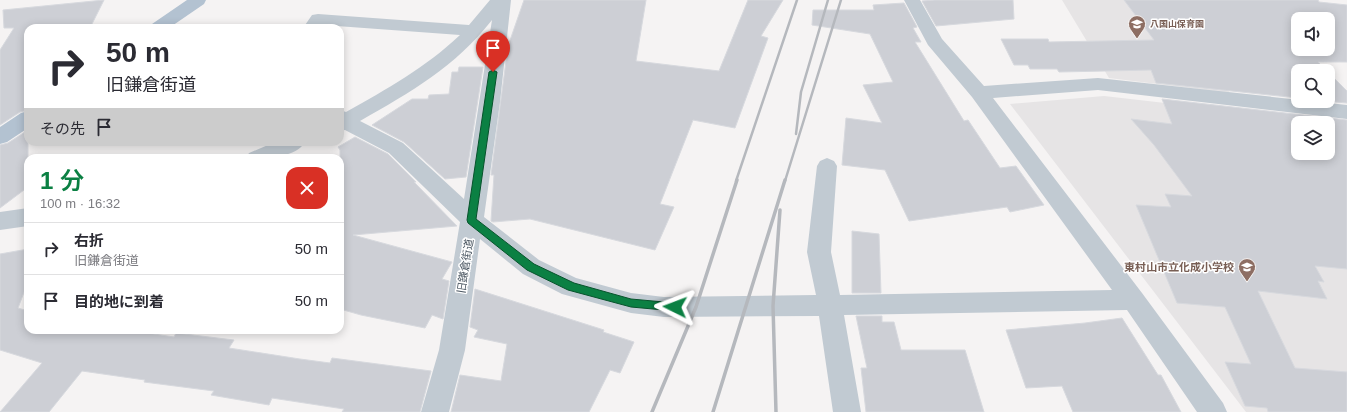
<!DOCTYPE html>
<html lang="ja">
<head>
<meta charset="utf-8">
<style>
  body { margin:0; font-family:Arial,"Noto Sans JP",sans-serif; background:#f7f7f7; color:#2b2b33; height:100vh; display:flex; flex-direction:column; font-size:15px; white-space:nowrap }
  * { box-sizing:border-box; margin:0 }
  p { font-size:13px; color:#7c7c81 }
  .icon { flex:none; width:22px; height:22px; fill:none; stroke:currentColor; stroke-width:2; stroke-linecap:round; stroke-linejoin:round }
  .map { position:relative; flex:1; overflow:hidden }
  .details { position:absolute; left:24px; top:154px; width:320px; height:180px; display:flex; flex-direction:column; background:#fff; border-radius:12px; box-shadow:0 2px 10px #0003 }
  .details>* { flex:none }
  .hud { position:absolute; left:24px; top:24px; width:320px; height:122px; border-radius:12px; box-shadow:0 2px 10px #0003; background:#fff; color:#2b2b33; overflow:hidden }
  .controls { position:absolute; left:1291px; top:12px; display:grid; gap:8px }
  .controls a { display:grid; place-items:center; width:44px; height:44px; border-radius:8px; background:#fff; box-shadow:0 2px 10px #0003; font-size:20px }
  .pin { position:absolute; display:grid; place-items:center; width:34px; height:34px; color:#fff; margin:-41px -17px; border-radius:50% 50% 50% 0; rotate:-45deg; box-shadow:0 0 4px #0007 }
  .pin .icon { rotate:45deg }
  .me { position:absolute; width:44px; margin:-22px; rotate:273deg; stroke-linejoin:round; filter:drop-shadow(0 0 3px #0008) }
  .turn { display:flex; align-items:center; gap:14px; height:84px; padding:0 16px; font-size:18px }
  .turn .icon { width:52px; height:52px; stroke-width:2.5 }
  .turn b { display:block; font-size:28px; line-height:34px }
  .then { display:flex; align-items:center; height:38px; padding:0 16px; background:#0003; gap:8px; font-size:15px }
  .round { display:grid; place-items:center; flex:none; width:42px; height:42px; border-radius:12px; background:#f7f7f7 }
  .headline { display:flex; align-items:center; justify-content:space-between; height:68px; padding:0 16px }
  h1 { font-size:24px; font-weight:600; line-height:30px; color:#0b8043 }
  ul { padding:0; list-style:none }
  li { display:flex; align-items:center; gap:12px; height:52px; padding:0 16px; border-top:1px solid #e1e1e2 }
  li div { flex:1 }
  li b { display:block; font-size:15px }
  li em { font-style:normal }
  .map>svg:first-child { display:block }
</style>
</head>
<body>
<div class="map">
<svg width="1347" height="412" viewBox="0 0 1347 412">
  <rect width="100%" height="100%" fill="#f5f3f3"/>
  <path fill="#e6e4e5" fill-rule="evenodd" d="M 1062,0 L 1158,0 L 1230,93 L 1109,78 Z
    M 1104,96 L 1347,124 L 1347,412 L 1246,412 L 1010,104 ZM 1298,123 L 1328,123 L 1328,153 L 1298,153 Z"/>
  <path fill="#cdcfd5" stroke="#d7d9de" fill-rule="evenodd" d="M 104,0 L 90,28 L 28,28 L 28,110 L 20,112 L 0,125 L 0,50 L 14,28 L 4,28 L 3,10 Z
    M 524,0 L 646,0 L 636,61 L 719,71 L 748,0 L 783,0 L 761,36 L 768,38 L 735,128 L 693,120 L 660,204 L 674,207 L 655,250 L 530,219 L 493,222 L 491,221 L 494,175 L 491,175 L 508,46 Z
    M 935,0 L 1013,0 L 1014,19 L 936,26 L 922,1 Z
    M 1124,0 L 1318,0 L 1319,2 L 1347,5 L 1347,62 L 1318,62 L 1327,71 L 1298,71 L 1298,98 L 1156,83 L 1151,70 L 1059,72 L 1057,69 L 1030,69 L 1028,65 L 1014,65 L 1001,39 L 1048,39 L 1049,42 L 1154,40 ZM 1298,19 L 1328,19 L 1328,49 L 1298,49 Z
    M 904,3 L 917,27 L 913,28 L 921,42 L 915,42 L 964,121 L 968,120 L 1000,168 L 1016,166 L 1044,205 L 1010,212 L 1007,207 L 909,221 L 885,170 L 842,165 L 846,118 L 882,123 L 863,85 L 893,82 L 870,34 L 812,25 L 813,10 L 874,10 L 873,5 Z
    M 459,67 L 483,67 L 466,177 L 445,179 L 404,142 L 372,125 L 412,99 L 428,99 L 429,95 L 449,94 L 452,72 L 458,72 Z
    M 1328,72 L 1347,91 L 1347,103 L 1324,101 L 1328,101 Z
    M 1162,99 L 1347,120 L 1347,269 L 1315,266 L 1324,282 L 1318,281 L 1327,299 L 1258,291 L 1295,368 L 1347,372 L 1347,412 L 1268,412 L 1267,408 L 1245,406 L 1225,362 L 1251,364 L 1225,307 L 1177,303 L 1136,205 L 1171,207 L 1165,194 L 1192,196 L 1154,145 L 1131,119 L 1172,124 ZM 1298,123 L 1328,123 L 1328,153 L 1298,153 Z
    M 28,130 L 28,187 L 0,208 L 0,145 L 8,143 Z
    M 355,137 L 388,154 L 416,182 L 414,182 L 457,226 L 353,235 L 452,262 L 442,279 L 449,281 L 443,319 L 432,315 L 425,328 L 361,315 L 340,309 L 340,150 L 338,147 Z
    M 852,231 L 879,234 L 881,293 L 852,293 Z
    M 28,249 L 28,282 L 18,308 L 28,311 L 28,330 L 127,330 L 174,337 L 176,333 L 234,340 L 229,348 L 300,359 L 330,363 L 332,358 L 431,371 L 420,412 L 342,412 L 344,409 L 272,398 L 269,405 L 211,395 L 214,391 L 144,382 L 145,380 L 82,371 L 49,412 L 0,412 L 42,363 L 0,350 L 0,254 Z
    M 475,289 L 604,330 L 603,332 L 634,342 L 620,373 L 610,370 L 589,412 L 451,412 L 460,375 L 501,381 L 507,344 L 474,337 L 478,330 L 470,327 Z
    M 856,316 L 882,316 L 882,322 L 894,322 L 901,350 L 965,350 L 984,412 L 866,412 L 861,368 L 867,368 Z
    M 1122,318 L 1158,375 L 1161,375 L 1181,412 L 1073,412 L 1062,386 L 1026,388 L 1006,330 L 1085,323 Z"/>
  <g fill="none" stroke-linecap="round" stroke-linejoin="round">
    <path fill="#c1cad2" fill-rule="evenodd" d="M 490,0 L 511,0 L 500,102 L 484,217 L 539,260 L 576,278 L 631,293 L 664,297 L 816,295 L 807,252 L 817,166 L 820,161 L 827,158 L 834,161 L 837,166 L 831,252 L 840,295 L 1112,290 L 972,97 L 928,45 L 904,0 L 920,0 L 942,39 L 984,86 L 1098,78 L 1347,105 L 1347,119 L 1098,90 L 993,98 L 1142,293 L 1223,403 L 1227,412 L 1197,412 L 1127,310 L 844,315 L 861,412 L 833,412 L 819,316 L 664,317 L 631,313 L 562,294 L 523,274 L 480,239 L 465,350 L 449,412 L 421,412 L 439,350 L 460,222 L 389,153 L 345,130 L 340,131 L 340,110 L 346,112 C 387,89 425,68 460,35 L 323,25 L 321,28 L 303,28 L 312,15 L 318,14 L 469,25 ZM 492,20 L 464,199 L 403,143 L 360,121 C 411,92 455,67 492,20 Z
      M 275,142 L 305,142 C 295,159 263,158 246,158 L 249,153 Z
      M 28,208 L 28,226 L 0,230 L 0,212 Z"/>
    <path fill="#b3c2d1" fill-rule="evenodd" d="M 187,0 L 206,0 L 204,4 L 169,28 L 149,28 L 152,24 Z
      M 28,111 L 28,128 L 7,142 L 0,144 L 0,127 L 21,113 Z"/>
    <path stroke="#b5b8bd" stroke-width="2.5" d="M 796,134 L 801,92 L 828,0
      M 736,181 L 797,0
      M 785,181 L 841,0"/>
    <path stroke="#b5b8bd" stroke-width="3.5" d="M 652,412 L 696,307 L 737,180
      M 713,412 L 785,180
      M 776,412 L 773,306 L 780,210"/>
  </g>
  <path fill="#0b8043" stroke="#07532c" d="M 493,70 L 497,72 L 476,219 L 534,264 L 574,283 L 631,299 L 675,303 L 678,304 L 680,307 L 678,310 L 675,311 L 631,307 L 568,290 L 527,270 L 468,223 L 467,220 L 489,72 Z"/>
  <defs>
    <g id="school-pin" transform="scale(0.9)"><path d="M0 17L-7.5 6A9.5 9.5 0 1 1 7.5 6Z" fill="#8d6e63" stroke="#fff"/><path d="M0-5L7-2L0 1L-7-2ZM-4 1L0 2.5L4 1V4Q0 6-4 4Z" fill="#fff"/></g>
  </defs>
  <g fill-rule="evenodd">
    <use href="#school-pin" x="1137" y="24"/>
    <use href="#school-pin" x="1247" y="267"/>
  </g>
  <g text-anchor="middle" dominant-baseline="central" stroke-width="3" stroke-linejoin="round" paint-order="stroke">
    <g font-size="9" font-weight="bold" fill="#785e54" stroke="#fff" text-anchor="start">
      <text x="1150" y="24">八国山保育園</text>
    </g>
    <g font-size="11" fill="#4a5661" stroke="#fff">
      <text transform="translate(465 266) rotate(-81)">旧鎌倉街道</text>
    </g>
    <g font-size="11" font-weight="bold" fill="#785e54" stroke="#fff" text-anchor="end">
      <text x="1234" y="267">東村山市立化成小学校</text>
    </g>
  </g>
</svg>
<div class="controls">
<a><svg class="icon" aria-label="sound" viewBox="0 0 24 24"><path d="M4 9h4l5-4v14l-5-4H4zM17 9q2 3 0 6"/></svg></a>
<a><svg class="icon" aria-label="search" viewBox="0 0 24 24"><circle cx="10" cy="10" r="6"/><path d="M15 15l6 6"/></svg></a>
<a><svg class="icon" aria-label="layers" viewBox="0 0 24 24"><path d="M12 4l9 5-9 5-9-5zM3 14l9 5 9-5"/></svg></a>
</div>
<div class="pin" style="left:493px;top:72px;background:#d93025"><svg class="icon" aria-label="arrive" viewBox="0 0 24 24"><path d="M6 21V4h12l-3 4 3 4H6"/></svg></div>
<svg class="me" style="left:675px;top:307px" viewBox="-20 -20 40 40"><path d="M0-17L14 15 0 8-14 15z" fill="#0b8043" stroke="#fff" stroke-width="4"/></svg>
<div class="hud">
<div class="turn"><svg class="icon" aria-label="right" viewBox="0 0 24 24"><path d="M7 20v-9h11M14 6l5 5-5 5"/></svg><div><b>50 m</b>旧鎌倉街道</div></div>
<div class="then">その先<svg class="icon" aria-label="arrive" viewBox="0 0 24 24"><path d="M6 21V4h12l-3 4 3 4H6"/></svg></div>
</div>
<section class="details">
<div class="headline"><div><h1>1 分</h1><p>100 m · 16:32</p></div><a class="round" style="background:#d93025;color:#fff"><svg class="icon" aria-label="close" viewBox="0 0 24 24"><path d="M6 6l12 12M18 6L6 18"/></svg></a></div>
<ul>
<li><svg class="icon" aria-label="right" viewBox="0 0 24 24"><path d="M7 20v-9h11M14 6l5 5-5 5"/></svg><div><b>右折</b><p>旧鎌倉街道</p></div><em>50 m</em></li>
<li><svg class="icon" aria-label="arrive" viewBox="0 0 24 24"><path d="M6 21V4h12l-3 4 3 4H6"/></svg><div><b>目的地に到着</b></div><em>50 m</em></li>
</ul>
</section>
</div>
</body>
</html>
